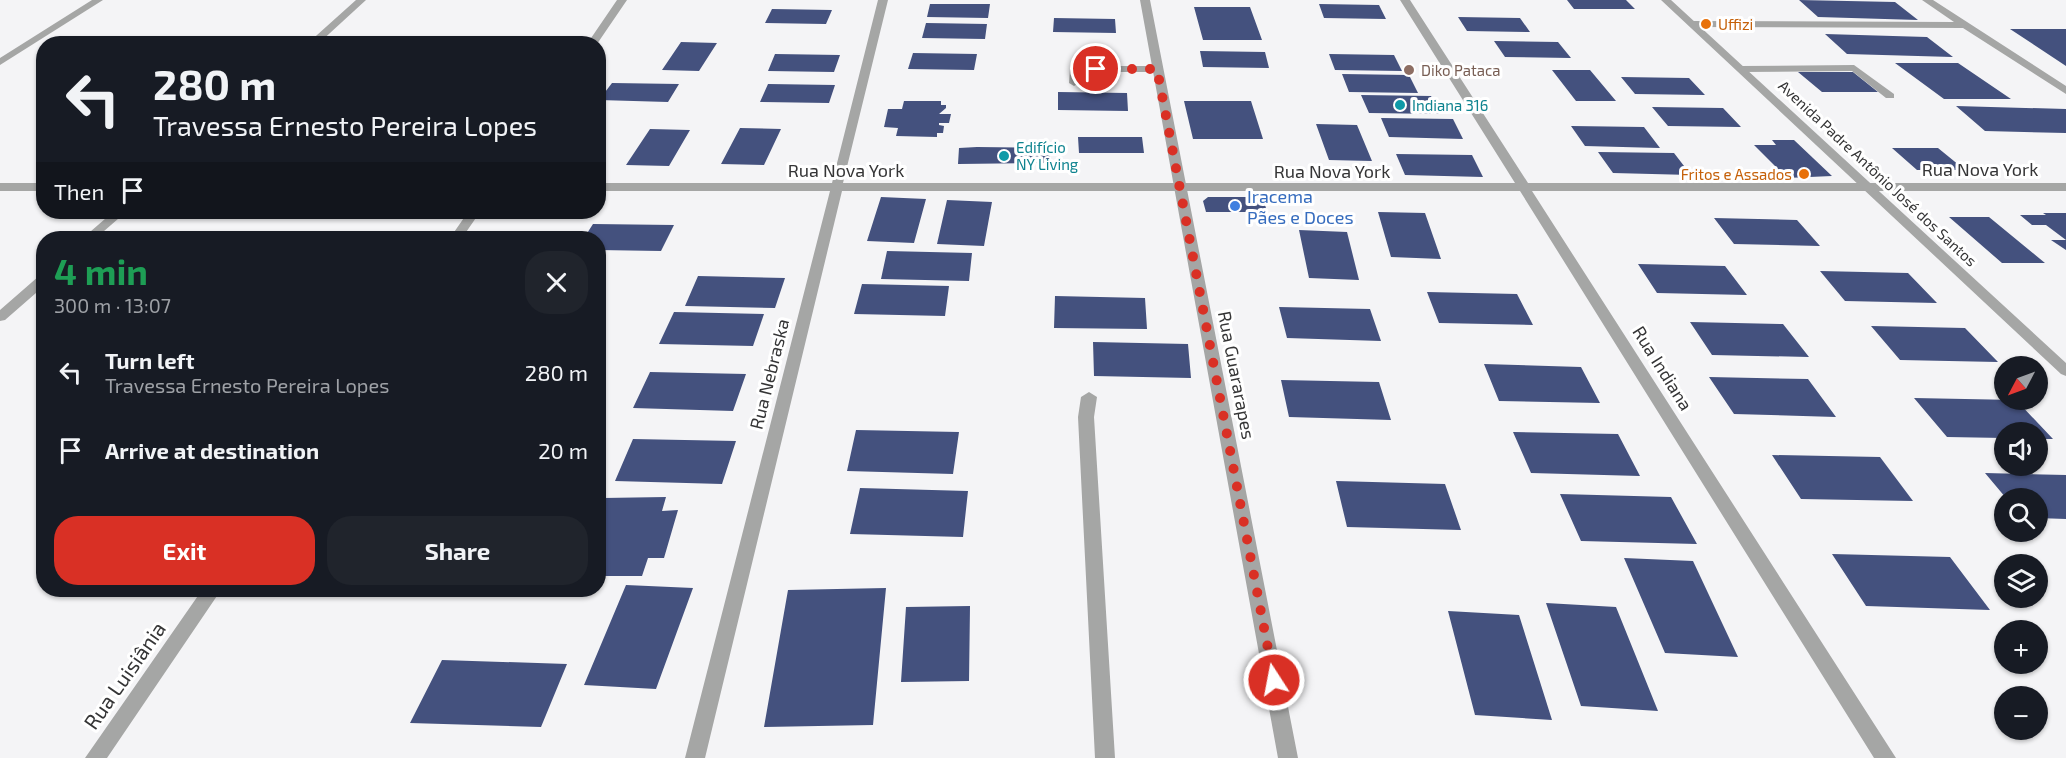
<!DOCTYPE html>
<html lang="en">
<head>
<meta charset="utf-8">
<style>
  body { margin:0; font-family:"Exo 2",sans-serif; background:#20242c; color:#f1f3f6; height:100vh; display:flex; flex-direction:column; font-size:22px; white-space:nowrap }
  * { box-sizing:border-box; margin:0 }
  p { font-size:20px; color:#9ea1a6 }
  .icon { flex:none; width:33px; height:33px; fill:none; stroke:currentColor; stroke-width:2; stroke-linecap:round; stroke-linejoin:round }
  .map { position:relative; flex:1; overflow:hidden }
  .panel { position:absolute; left:36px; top:231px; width:570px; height:366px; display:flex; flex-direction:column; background:#171b24; border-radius:24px; box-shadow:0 2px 4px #0004 }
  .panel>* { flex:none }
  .banner { position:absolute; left:36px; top:36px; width:570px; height:183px; border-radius:24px; box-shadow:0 2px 4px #0004; background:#171b24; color:#f1f3f6; overflow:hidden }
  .needle { width:39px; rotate:229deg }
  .controls { position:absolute; left:1994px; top:356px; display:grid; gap:12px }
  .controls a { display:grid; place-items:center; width:54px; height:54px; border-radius:50%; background:#171b24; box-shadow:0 2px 4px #0004; font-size:30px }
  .pin { position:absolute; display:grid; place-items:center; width:51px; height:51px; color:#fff; margin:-26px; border:3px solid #fff; border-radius:50%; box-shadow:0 2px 6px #0007 }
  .me { position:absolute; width:66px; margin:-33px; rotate:349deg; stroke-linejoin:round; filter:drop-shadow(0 0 4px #0008) }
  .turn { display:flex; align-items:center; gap:21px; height:126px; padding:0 18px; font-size:27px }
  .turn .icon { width:78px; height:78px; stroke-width:2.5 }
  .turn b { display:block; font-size:42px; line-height:51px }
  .then { display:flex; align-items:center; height:57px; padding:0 18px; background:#0003; gap:12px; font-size:22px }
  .round { display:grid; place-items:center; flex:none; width:63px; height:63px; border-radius:24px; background:#20242c }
  .head { display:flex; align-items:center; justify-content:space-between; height:102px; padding:0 18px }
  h1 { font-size:36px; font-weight:700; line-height:45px; color:#1e9e55 }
  .button { display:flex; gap:12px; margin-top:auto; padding:12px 18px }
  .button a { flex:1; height:69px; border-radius:24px; background:#d93025; color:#fff; font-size:24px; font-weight:700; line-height:69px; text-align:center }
  .button a+a { background:#20242c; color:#f1f3f6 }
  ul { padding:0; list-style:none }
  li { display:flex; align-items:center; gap:18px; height:78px; padding:0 18px }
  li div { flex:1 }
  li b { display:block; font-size:22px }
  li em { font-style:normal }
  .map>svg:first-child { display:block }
</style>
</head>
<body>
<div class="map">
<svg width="2066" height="758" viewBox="0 0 2066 758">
  <rect width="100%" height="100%" fill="#f4f4f6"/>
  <path fill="#44517e" d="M 1567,0 L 1626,0 L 1635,9 L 1574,9 Z
    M 1799,0 L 1895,2 L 1918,20 L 1818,17 Z
    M 930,4 L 990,4 L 988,18 L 927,17 Z
    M 1319,4 L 1379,5 L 1386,19 L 1324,18 Z
    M 1194,7 L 1250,7 L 1262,40 L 1203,40 Z
    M 772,9 L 832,10 L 826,24 L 765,23 Z
    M 1458,17 L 1520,18 L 1530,32 L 1467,31 Z
    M 1054,18 L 1115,19 L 1116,33 L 1053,32 Z
    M 926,23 L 987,24 L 985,39 L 922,38 Z
    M 2010,29 L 2066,29 L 2066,66 Z
    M 1825,34 L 1927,37 L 1953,57 L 1847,54 Z
    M 1494,41 L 1558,42 L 1571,58 L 1505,57 Z
    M 681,42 L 717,43 L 699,71 L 662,70 Z
    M 1200,51 L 1265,52 L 1269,68 L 1203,67 Z
    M 913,53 L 977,54 L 974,70 L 908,69 Z
    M 775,54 L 840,55 L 834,72 L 768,71 Z
    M 1329,54 L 1394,55 L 1402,71 L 1335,70 Z
    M 1895,63 L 1958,63 L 2011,99 L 1944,99 Z
    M 1552,70 L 1590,70 L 1616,101 L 1576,101 Z
    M 1798,72 L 1853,72 L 1878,92 L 1822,92 Z
    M 1342,74 L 1409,75 L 1418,93 L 1349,92 Z
    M 1621,77 L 1689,78 L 1705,95 L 1635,94 Z
    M 612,83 L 679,84 L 668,102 L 599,100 Z
    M 768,84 L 835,85 L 829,103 L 760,102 Z
    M 1058,92 L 1127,93 L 1128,111 L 1058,110 Z
    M 1361,95 L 1431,96 L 1440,114 L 1369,113 Z
    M 904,101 L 941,101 L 941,105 L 946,105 L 946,108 L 939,114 L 951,114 L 949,123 L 939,123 L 939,125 L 944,126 L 943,133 L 937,133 L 937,137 L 896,136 L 898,128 L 884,127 L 888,109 L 902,109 Z
    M 1184,101 L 1251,101 L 1263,139 L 1193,139 Z
    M 1956,106 L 2066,109 L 2066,133 L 1985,131 Z
    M 1652,107 L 1723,108 L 1741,127 L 1668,126 Z
    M 1381,118 L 1453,119 L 1463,139 L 1389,137 Z
    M 1316,124 L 1357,125 L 1372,161 L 1329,160 Z
    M 1571,126 L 1644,127 L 1660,148 L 1585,146 Z
    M 740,128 L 781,129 L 764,165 L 721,164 Z
    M 650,129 L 690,130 L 669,166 L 626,165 Z
    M 1078,137 L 1142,137 L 1144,153 L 1079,153 Z
    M 1772,140 L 1794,140 L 1832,176 L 1787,178 L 1754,145 L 1776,145 Z
    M 977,147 L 1049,148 L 1050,163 L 958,164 L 959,148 Z
    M 1892,148 L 1938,148 L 1965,170 L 1917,170 Z
    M 1598,152 L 1674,153 L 1691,175 L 1613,173 Z
    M 1396,154 L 1472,155 L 1483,177 L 1405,175 Z
    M 881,197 L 926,199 L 914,243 L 867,241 Z
    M 1208,197 L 1263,197 L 1267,212 L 1206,212 L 1203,201 Z
    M 947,200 L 992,202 L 984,246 L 937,244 Z
    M 1378,212 L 1425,213 L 1441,259 L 1391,257 Z
    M 2043,213 L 2066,213 L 2066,250 L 2051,240 L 2066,240 L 2046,225 L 2032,225 L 2020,215 L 2046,215 Z
    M 1949,217 L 1989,217 L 2045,263 L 2002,263 Z
    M 1714,218 L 1797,220 L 1820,246 L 1734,244 Z
    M 593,224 L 674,225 L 661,251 L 598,250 L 598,238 L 584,238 Z
    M 1299,230 L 1347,232 L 1359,280 L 1309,278 Z
    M 887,251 L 972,253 L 969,281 L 881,279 Z
    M 1638,264 L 1725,266 L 1747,295 L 1657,293 Z
    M 1820,271 L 1908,273 L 1937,303 L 1845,301 Z
    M 698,276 L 785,278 L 775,308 L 685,306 Z
    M 862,284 L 949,286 L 945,316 L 854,314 Z
    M 1427,292 L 1517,294 L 1533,325 L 1439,323 Z
    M 1055,296 L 1145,298 L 1147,329 L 1054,328 Z
    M 1279,307 L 1370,309 L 1381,341 L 1287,338 Z
    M 674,312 L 764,314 L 753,346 L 659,344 Z
    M 1690,322 L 1783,324 L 1809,357 L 1712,355 Z
    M 1871,326 L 1965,328 L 1998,362 L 1900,360 Z
    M 1093,342 L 1188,344 L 1191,378 L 1094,376 Z
    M 1484,364 L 1581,367 L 1600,403 L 1499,401 Z
    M 650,372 L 746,374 L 733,411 L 633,408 Z
    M 1709,377 L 1808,379 L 1836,417 L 1734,414 Z
    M 1281,380 L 1379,382 L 1391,420 L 1289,417 Z
    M 1914,398 L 2016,400 L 2053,439 L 2037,439 L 2037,432 L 2004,432 L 2004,438 L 1947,437 Z
    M 856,430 L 959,432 L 953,474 L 847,471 Z
    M 1513,432 L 1618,434 L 1640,476 L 1531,473 Z
    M 633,439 L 736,441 L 722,484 L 615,481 Z
    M 1772,455 L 1880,457 L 1913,501 L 1801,499 Z
    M 1985,473 L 2066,475 L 2066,519 L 2037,518 L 2037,498 L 2006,498 Z
    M 1336,481 L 1445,484 L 1461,530 L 1347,527 Z
    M 860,488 L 968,491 L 963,537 L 850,534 Z
    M 1560,494 L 1671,497 L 1697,544 L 1581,541 Z
    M 666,497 L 662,511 L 678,510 L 664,558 L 648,558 L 642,576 L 598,576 L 598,509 L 603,498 Z
    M 1832,554 L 1950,557 L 1990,610 L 1866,606 Z
    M 1624,558 L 1693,561 L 1738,657 L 1665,653 Z
    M 626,585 L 693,588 L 656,689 L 584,685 Z
    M 886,588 L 873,725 L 764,727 L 788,590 Z
    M 1546,603 L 1616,607 L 1658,711 L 1581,706 Z
    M 970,606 L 969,681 L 901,682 L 906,607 Z
    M 1448,611 L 1519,615 L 1552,720 L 1475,715 Z
    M 442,660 L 567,664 L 541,727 L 410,723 Z"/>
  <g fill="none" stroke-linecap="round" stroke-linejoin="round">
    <path fill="#a5a6a5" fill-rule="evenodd" d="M 92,0 L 103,0 L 0,65 L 0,58 Z
      M 356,0 L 366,0 L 318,44 L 307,44 Z
      M 617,0 L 627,0 L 597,44 L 587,44 Z
      M 878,0 L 888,0 L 843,183 L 1515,183 L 1400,0 L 1410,0 L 1528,183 L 2066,183 L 2066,191 L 1532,191 L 1896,758 L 1874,758 L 1520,191 L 842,191 L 705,758 L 685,758 L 830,191 L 598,191 L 598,183 L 832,183 Z
      M 1922,0 L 1933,0 L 2066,86 L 2066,94 L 1963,28 L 1693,27 L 1688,24 L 1693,21 L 1954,22 Z
      M 1854,65 L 1894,94 L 1894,98 L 1886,98 L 1852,71 L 1741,72 L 1736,69 L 1741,66 Z
      M 1075,66 L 1157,66 L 1162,69 L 1157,72 L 1080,72 L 1079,83 L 1074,86 L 1069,83 L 1070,69 Z
      M 0,183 L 44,183 L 44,191 L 0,191 Z
      M 113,212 L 126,212 L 96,238 L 83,238 Z
      M 468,212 L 480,212 L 462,238 L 450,238 Z
      M 44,275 L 44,286 L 5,320 L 0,321 L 0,310 L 39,276 Z
      M 1089,392 L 1097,397 L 1094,417 L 1115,758 L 1095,758 L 1078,417 L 1081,397 Z
      M 202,590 L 221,590 L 107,758 L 85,758 Z"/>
    <path fill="#a5a6a5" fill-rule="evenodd" d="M 1140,0 L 1150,0 L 1298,758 L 1278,758 Z
      M 1661,0 L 1671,0 L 2066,363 L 2066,376 L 2061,374 Z"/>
  </g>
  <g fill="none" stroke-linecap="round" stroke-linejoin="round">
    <path stroke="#d93025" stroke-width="10" stroke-dasharray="0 18" d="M 1096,69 L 1157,69 L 1274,680"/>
  </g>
  <g fill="#e8710a" stroke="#fff" stroke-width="2">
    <circle cx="1706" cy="24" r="6"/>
    <circle cx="1804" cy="174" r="6"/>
  </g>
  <circle fill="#8d6e63" stroke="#fff" stroke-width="2" cx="1409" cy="70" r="6"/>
  <g fill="#0f9aa8" stroke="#fff" stroke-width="2">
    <circle cx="1400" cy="105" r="6"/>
    <circle cx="1004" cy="156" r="6"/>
  </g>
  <circle fill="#3f7fe0" stroke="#fff" stroke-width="2" cx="1235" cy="206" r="6"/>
  <g text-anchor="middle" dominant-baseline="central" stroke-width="6" stroke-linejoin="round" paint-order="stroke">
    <g font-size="15" fill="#c56008" stroke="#fff" text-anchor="start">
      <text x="1718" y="24">Uffizi</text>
      <text x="1792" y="174" text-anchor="end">Fritos e Assados</text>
    </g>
    <g font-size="15" fill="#785e54" stroke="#fff" text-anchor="start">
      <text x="1421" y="70">Diko Pataca</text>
    </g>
    <g font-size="15" fill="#0d838f" stroke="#fff" text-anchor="start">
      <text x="1412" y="105">Indiana 316</text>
      <text x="1016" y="147">Edifício<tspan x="1016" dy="17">NY Living</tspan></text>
    </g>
    <g font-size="15" fill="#353536" stroke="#fff">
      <text transform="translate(1878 173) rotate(43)">Avenida Padre Antônio José dos Santos</text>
    </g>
    <g font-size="18" fill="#353536" stroke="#fff">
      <text x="1980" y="169">Rua Nova York</text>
      <text x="846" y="170">Rua Nova York</text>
      <text x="1332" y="171">Rua Nova York</text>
      <text transform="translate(1663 368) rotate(58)">Rua Indiana</text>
      <text transform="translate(769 374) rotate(-76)">Rua Nebraska</text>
      <text transform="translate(1237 375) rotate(79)">Rua Guararapes</text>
    </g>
    <g font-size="18" fill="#366cbe" stroke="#fff" text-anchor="start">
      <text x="1247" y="196">Iracema<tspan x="1247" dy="21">Pães e Doces</tspan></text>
    </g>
    <g font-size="21" fill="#353536" stroke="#fff">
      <text transform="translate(124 675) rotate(-55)">Rua Luisiânia</text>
    </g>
  </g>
</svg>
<div class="controls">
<a><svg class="needle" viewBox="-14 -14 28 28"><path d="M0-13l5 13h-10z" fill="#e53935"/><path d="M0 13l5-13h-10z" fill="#9ea1a6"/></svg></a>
<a><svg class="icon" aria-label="sound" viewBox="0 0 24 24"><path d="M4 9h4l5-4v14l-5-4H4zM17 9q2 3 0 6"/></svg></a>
<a><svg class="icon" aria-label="search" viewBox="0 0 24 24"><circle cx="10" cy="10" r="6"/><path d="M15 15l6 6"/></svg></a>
<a><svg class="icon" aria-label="layers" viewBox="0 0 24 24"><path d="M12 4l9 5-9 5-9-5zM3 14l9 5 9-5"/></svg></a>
<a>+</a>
<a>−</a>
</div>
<div class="pin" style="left:1096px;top:69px;background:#d93025"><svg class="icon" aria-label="arrive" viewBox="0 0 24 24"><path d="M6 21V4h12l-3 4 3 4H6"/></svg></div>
<svg class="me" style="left:1274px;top:680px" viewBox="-20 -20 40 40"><circle r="17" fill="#d93025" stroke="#fff" stroke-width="3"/><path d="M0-11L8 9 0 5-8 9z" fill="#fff"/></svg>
<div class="banner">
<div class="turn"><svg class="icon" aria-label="left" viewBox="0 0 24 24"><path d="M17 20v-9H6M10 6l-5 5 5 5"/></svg><div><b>280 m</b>Travessa Ernesto Pereira Lopes</div></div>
<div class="then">Then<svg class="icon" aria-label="arrive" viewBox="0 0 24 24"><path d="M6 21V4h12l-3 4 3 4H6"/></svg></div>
</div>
<section class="panel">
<div class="head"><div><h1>4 min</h1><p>300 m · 13:07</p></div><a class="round"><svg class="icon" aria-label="close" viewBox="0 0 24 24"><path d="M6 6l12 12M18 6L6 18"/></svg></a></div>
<ul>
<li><svg class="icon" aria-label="left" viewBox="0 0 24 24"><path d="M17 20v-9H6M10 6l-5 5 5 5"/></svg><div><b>Turn left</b><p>Travessa Ernesto Pereira Lopes</p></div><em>280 m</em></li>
<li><svg class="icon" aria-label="arrive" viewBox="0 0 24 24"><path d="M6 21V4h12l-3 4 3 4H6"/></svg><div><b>Arrive at destination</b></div><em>20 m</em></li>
</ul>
<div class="button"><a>Exit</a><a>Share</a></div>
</section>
</div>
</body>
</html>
